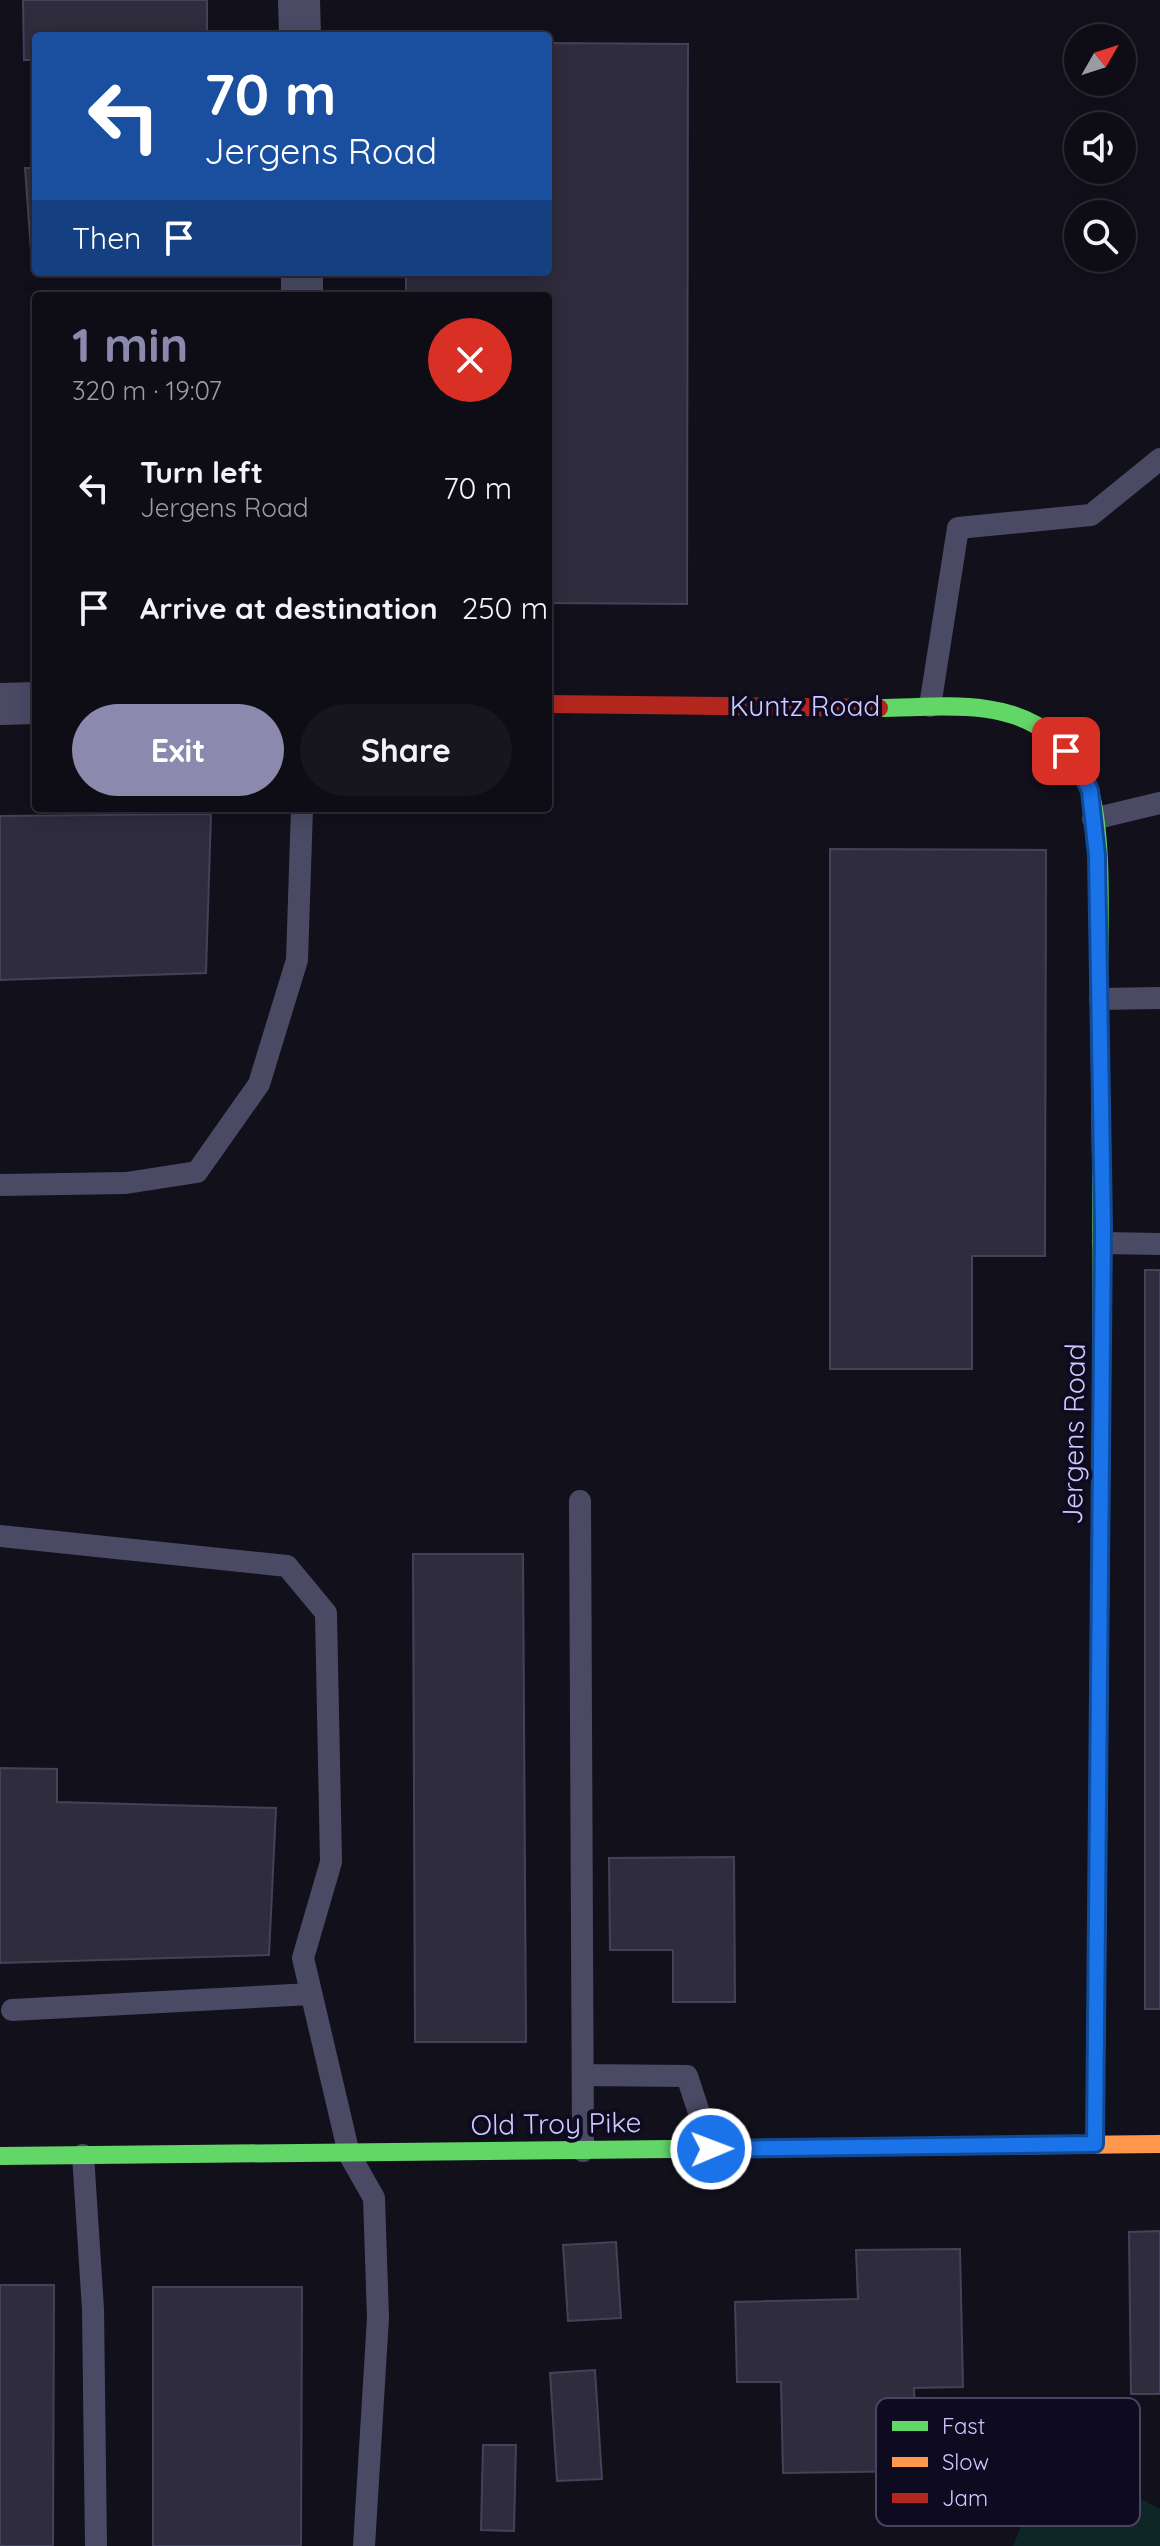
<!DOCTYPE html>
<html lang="en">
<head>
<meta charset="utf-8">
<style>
  body { margin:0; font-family:Quicksand,sans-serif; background:#17151d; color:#f1f3f6; height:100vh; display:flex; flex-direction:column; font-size:30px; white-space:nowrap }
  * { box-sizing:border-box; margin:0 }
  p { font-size:26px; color:#9b9ba0 }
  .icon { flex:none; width:44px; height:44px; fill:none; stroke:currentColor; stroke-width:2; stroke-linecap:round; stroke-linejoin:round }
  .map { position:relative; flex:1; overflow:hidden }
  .side { position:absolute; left:32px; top:292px; width:520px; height:520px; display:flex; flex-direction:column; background:#0e0c14; border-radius:8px; box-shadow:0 4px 20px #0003,0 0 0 2px #2e2c34 }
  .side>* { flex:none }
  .guide { position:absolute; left:32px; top:32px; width:520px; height:244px; border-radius:8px; box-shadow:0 4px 20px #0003,0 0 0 2px #2e2c34; background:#1a4fa0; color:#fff; overflow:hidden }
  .needle { width:52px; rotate:51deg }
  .controls { position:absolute; left:1064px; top:24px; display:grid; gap:16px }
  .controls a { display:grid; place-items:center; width:72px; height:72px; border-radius:50%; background:#0e0c14; box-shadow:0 4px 20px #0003,0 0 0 2px #2e2c34; font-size:40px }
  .pin { position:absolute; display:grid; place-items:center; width:68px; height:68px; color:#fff; margin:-34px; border-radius:16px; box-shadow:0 4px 12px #0006 }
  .me { position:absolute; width:88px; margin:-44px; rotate:89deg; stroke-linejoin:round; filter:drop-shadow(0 0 6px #0008) }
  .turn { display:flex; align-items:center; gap:28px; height:168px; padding:0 40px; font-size:36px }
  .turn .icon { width:104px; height:104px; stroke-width:2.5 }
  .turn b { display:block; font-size:56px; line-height:68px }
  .then { display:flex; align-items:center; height:76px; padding:0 40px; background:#0003; gap:16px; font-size:30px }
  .round { display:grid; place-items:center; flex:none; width:84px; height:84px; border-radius:42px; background:#17151d }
  .overview { display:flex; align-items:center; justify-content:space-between; height:136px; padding:0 40px }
  h1 { font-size:48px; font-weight:700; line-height:60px; color:#8c89af }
  .primary-button { display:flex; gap:16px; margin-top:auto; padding:16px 40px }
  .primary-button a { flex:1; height:92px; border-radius:48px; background:#8c89af; color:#fff; font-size:32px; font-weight:700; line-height:92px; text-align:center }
  .primary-button a+a { background:#17151d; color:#f1f3f6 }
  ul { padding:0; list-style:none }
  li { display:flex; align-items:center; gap:24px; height:120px; padding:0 40px }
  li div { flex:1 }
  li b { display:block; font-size:30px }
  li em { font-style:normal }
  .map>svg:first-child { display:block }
</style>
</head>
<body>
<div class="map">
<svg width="1160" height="2546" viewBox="0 0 1160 2546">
  <rect width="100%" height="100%" fill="#12101b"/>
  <path fill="#0e2626" d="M 1052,2451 L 1160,2509 L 1160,2546 L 1013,2546 Z"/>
  <path fill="#2f2c3e" stroke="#44415a" stroke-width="2" d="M 23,0 L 207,0 L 207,36 L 36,36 L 36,60 L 24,60 Z
    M 548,43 L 688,44 L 687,604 L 548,603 L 548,296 L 406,296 L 406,272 L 548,272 Z
    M 25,168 L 36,168 L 36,250 L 31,251 Z
    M 211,814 L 206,973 L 0,980 L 0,816 Z
    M 830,849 L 1046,850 L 1045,1256 L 972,1256 L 972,1369 L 830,1369 Z
    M 1145,1270 L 1160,1270 L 1160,2009 L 1145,2009 Z
    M 413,1554 L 523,1554 L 526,2042 L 415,2042 Z
    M 0,1768 L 57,1769 L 57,1802 L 276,1808 L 269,1955 L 0,1963 Z
    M 734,1857 L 735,2002 L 673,2002 L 673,1950 L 610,1950 L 609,1858 Z
    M 1160,2231 L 1160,2394 L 1131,2394 L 1129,2232 Z
    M 616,2242 L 621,2318 L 568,2321 L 563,2245 Z
    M 960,2249 L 963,2387 L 914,2388 L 916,2471 L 783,2473 L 781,2382 L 737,2382 L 735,2302 L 858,2299 L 856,2250 Z
    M 0,2285 L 54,2285 L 53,2546 L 0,2546 Z
    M 153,2287 L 302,2287 L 301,2546 L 153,2546 Z
    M 595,2370 L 602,2479 L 557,2481 L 550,2373 Z
    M 483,2445 L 516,2445 L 514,2531 L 481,2530 Z"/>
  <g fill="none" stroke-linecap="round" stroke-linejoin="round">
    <path stroke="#4a4a65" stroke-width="22" d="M 930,706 L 958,528 L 1091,515 L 1160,459
      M 1093,819 L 1160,803
      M 1100,999 L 1160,998
      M 0,1185 L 126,1183 L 197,1172 L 259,1084 L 297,960 L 302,808
      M 1103,1243 L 1160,1244
      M 580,1501 L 583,2151
      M 0,1536 L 287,1566 L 326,1613 L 331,1862 L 303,1958 L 349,2154 L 374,2198 L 378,2318 L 364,2546
      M 12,2010 L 311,1994
      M 583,2075 L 687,2076 L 711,2149
      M 83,2155 L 93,2309 L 96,2546"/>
    <path stroke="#4a4a65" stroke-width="42" d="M 299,0 L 300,36
      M 302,272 L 302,296
      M 0,704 L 36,703"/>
    <path stroke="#63d668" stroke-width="18" d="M 879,708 C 936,708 1006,696 1053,737 C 1069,750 1085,772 1090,791 C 1105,847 1098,943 1099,1003 C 1102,1169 1102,1334 1101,1500
      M 1095,2144 L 1097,1962
      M 0,2156 L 969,2146"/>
    <path stroke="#ff974d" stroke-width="18" d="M 1097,1962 L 1101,1500
      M 969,2146 L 1160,2144"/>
    <path stroke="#b3261e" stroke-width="18" d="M 548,704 L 879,708"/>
  </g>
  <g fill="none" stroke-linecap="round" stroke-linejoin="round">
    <g stroke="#114b97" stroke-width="20">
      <path id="route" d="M 711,2149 L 1095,2144 L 1103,1227 L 1097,855 L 1090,791 L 1077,764 L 1066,751"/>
    </g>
    <use href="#route" stroke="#1a73e8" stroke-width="14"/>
  </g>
  <g text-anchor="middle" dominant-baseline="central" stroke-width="8" stroke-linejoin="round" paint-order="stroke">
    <g font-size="28" fill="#cecaff" stroke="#0e0b20">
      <text x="805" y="705">Kuntz Road</text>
      <text transform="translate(1073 1434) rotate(-89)">Jergens Road</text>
      <text transform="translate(556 2123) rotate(-1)">Old Troy Pike</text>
    </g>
  </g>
  <rect x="876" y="2398" width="264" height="128" rx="12" fill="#0e0b20" stroke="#484463" stroke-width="2"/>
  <rect x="892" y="2421" width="36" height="10" fill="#63d668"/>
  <rect x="892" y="2457" width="36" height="10" fill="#ff974d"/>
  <rect x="892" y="2493" width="36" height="10" fill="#b3261e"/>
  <g font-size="22" fill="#cecaff">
    <text x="942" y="2434">Fast</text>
    <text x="942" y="2470">Slow</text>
    <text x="942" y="2506">Jam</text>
  </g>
</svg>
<div class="controls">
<a><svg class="needle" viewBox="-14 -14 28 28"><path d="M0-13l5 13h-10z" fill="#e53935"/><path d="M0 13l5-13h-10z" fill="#9b9ba0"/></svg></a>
<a><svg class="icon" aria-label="sound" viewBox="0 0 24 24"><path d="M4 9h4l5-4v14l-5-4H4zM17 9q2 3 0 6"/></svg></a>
<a><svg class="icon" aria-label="search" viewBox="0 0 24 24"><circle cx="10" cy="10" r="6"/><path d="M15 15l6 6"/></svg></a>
</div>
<div class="pin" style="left:1066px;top:751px;background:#d93025"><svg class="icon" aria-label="arrive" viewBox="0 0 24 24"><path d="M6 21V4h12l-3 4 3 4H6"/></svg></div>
<svg class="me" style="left:711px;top:2149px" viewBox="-20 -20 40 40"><circle r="17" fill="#1a73e8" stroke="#fff" stroke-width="3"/><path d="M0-11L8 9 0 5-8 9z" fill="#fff"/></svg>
<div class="guide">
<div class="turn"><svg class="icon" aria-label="left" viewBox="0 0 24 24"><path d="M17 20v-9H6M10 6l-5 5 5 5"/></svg><div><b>70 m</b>Jergens Road</div></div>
<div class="then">Then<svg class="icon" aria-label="arrive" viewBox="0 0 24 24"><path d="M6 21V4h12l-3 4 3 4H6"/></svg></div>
</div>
<section class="side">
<div class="overview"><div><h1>1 min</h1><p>320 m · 19:07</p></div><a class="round" style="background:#d93025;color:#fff"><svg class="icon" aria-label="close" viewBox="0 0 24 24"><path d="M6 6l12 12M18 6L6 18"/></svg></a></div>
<ul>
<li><svg class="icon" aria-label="left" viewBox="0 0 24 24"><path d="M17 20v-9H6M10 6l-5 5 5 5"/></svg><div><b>Turn left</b><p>Jergens Road</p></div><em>70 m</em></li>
<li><svg class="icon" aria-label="arrive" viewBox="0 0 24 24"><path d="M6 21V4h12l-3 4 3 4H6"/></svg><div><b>Arrive at destination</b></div><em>250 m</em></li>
</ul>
<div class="primary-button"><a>Exit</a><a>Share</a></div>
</section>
</div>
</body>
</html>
